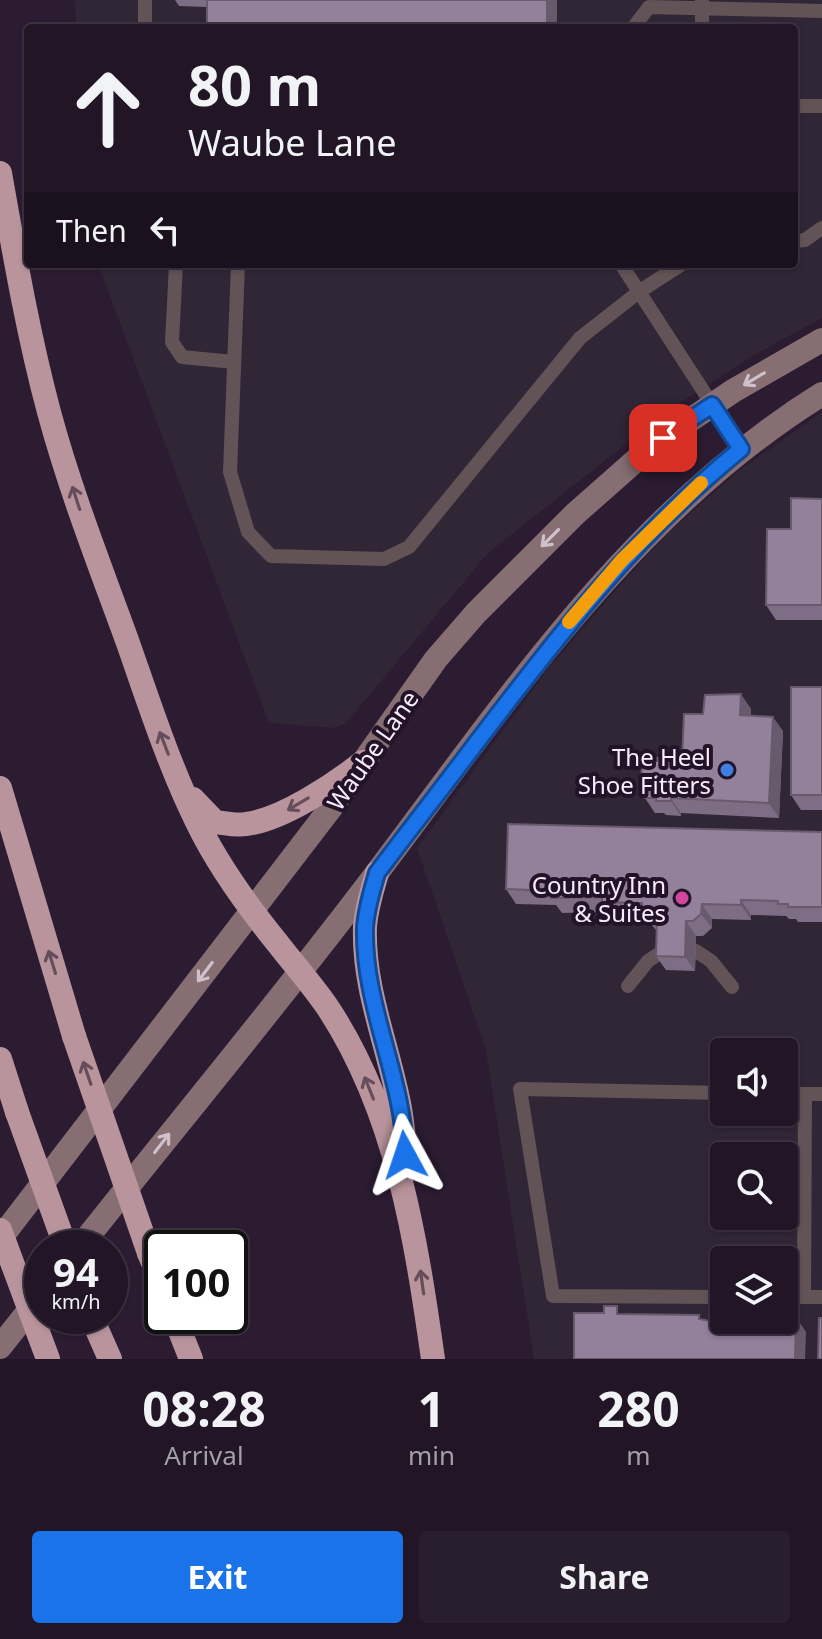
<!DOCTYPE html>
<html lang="en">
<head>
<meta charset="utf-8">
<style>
  body { margin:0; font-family:"Noto Sans",sans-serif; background:#291e2e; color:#f1f3f6; height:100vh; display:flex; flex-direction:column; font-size:30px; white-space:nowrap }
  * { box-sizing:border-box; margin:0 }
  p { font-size:26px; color:#a29fa7 }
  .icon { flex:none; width:44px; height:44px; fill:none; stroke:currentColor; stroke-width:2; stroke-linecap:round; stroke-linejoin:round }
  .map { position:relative; height:1359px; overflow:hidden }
  .drawer { display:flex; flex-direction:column; background:#211526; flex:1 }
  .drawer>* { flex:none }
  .hud { position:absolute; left:24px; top:24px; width:774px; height:244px; border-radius:8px; box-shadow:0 2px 6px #0004,0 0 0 2px #3e3443; background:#211526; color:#f1f3f6; overflow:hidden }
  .tools { position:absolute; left:710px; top:1038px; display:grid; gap:16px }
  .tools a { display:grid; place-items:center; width:88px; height:88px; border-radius:8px; background:#211526; box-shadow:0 2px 6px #0004,0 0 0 2px #3e3443; font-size:40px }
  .speed { position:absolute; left:24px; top:1230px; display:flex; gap:16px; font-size:40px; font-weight:700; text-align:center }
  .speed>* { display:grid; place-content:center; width:104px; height:104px; border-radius:50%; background:#211526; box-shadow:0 2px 6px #0004,0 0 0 2px #3e3443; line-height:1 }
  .speed small { font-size:20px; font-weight:400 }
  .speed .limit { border:4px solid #111; border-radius:12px; background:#fff; color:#111 }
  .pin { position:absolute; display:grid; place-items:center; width:68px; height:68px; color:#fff; margin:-34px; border-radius:16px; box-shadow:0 4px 12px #0006 }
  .me { position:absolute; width:88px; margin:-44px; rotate:355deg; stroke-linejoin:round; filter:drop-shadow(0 0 6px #0008) }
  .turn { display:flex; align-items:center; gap:28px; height:168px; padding:0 32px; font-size:36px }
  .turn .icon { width:104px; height:104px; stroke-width:2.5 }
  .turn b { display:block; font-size:56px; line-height:68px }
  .then { display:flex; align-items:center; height:76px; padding:0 32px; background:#0003; gap:16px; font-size:30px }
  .eta { display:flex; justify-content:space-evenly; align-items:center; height:136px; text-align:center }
  .eta b { font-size:48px; font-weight:700; line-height:56px }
  .action { display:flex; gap:16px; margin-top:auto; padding:16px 32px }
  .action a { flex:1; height:92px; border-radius:8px; background:#1a73e8; color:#fff; font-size:32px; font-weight:700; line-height:92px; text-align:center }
  .action a+a { background:#291e2e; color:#f1f3f6 }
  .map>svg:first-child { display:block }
</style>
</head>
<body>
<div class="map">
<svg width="822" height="1359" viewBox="0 0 822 1359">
  <rect width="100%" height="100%" fill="#2c1c32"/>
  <path fill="#302636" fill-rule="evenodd" d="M 75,0 L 822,0 L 822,318 L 754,355 L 669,410 L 488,553 L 346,723 L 334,728 L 269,723 L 98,264 L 794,264 L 794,28 L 76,28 Z
    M 822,412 L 822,1359 L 534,1359 L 486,1050 L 417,848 L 547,670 L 620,585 L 668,533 L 737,472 ZM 724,1052 L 784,1052 L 784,1112 L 724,1112 ZM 724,1156 L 784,1156 L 784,1216 L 724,1216 ZM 724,1260 L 784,1260 L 784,1320 L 724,1320 Z"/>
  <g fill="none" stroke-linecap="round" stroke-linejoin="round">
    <path stroke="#625356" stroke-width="14" d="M 702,0 L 702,28
      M 145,28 L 145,0
      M 633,28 L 649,7 L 822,11
      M 794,106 L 822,106
      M 794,241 L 805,240 L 822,228
      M 176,264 L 172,342 L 182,357 L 234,362
      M 238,264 L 230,472 L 248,532 L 271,556 L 384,559 L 409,547 L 580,338 L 640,291 L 682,264
      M 621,264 L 741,449
      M 696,951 L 711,961 L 732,987
      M 628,986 L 648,961 L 666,949
      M 724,1093 L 520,1089 L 553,1296 L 724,1297
      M 784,1094 L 822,1094
      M 784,1297 L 822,1297
      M 804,1297 L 805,1094"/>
    <path stroke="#866e73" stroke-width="24" d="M 0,1239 L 333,805 L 436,659 L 476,613 L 575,514 L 652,446 L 733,391 L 822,340
      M 79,1248 C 178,1123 280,1001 376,874 C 508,699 633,511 822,394
      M 0,1347 L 42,1294"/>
    <path stroke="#ba949c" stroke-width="24" d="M 0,173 C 14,252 28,334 49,412 C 70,490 100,566 128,643 C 149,703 169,765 197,822 C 218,866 249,908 279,945 C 296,967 315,988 330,1011 C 397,1115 416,1239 433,1359
      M 0,788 L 74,1036
      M 193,799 L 215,822 C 225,823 236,826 246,824 C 282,820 335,784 363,762
      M 377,873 C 372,891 366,909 365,927 C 362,1010 410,1087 404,1170
      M 0,1059 L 17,1112
      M 149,1253 L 162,1285
      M 91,1316 L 110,1359
      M 174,1316 L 191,1359"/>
    <path stroke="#ba949c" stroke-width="24" d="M 74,1036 L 149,1253
      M 17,1112 L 66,1248
      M 0,1230 L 48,1359"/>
  </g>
  <path fill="#7e6e85" d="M 175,0 L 557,0 L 557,28 L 207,28 L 207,7 L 179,6 Z
    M 822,499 L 822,620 L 776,620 L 766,605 L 791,529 Z
    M 822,687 L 822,810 L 801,810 L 791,795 Z
    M 751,709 L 751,716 L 783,731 L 779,818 L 681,813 L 681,816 L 666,815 L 664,813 L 655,813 L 645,798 L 646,787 L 641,781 L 682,761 L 703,714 Z
    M 822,832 L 822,922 L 798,922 L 796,919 L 789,919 L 786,916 L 751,915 L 751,920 L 712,919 L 712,928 L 703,936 L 696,936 L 695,971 L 666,970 L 656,956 L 657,931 L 646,918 L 612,917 L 609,912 L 562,913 L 556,905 L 516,904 L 506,889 Z"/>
  <path fill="#675a6c" d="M 547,0 L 557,0 L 557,28 L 547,28 Z
    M 741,694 L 751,709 L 750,730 L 740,715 Z
    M 773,717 L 783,731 L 779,818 L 769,803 Z
    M 671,798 L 681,813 L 681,816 L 671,801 Z
    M 741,900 L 751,915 L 751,920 L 741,905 Z
    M 702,904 L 712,919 L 712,928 L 701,914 Z
    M 686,921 L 696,936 L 695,971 L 685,957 Z
    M 796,1317 L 806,1332 L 805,1359 L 795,1359 Z"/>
  <path fill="#93809b" stroke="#675a6c" stroke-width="2" d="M 207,0 L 547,0 L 547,28 L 207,28 Z
    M 791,498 L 822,499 L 822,605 L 766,605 L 767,529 L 791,529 Z
    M 791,687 L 822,687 L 822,795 L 791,795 Z
    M 741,694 L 740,715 L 773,717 L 769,803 L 671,798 L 671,801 L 656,801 L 656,798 L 645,798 L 646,781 L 641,781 L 642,763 L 644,761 L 657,761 L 657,758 L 682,761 L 684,714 L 703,714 L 705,695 Z
    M 508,824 L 822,832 L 822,907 L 788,907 L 788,904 L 778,904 L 778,901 L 741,900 L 741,905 L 702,904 L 701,914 L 693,921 L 686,921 L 685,957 L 656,956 L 657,920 L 650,920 L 642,912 L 642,903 L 602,902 L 602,897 L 551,898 L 552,891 L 506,889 Z
    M 604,1306 L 617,1306 L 617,1314 L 699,1315 L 699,1319 L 715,1322 L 720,1316 L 720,1309 L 724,1309 L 724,1320 L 784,1320 L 784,1317 L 796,1317 L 795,1359 L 574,1359 L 574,1313 L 604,1313 Z
    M 819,1318 L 822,1318 L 822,1359 L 818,1359 Z"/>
  <defs><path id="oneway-shaft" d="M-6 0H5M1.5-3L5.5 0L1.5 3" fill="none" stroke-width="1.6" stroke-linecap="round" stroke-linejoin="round" transform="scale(2)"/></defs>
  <g stroke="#cfc0cb">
    <use href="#oneway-shaft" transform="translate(754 379) rotate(149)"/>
    <use href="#oneway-shaft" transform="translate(550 538) rotate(135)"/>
    <use href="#oneway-shaft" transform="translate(205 972) rotate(127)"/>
    <use href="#oneway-shaft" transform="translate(162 1143) rotate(-52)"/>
  </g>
  <g stroke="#664d5c">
    <use href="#oneway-shaft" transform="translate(76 498) rotate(-108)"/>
    <use href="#oneway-shaft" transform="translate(164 743) rotate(-111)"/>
    <use href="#oneway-shaft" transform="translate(298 804) rotate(149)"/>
    <use href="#oneway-shaft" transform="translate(52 962) rotate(-107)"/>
    <use href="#oneway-shaft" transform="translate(87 1073) rotate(-109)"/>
    <use href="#oneway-shaft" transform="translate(369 1088) rotate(-112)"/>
    <use href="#oneway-shaft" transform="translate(422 1282) rotate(-98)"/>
  </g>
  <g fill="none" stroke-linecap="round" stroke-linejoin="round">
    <g stroke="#114b97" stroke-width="20">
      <path id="route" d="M 405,1155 C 404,1078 363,1006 365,928 C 366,909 372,891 377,873 C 410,829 444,786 477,742 C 557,637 637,533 741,449 L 712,405 L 663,438"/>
    </g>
    <use href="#route" stroke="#1a73e8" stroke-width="14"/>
    <path stroke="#f59e0b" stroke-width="14" d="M 569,622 L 622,560 L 701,483"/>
  </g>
  <circle fill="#3f7fe0" stroke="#221328" stroke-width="3" cx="727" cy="770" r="8"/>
  <circle fill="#d1479c" stroke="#221328" stroke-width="3" cx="682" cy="898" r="8"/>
  <g text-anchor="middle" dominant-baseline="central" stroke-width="8" stroke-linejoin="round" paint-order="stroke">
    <g font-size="24" fill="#f7ecfb" stroke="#221328">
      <text transform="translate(372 750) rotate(-55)">Waube Lane</text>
    </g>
    <g font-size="24" fill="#f7ecfb" stroke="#221328" text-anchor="end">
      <text x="711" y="756">The Heel<tspan x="711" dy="28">Shoe Fitters</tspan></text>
      <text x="666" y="884">Country Inn<tspan x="666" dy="28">&amp; Suites</tspan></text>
    </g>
  </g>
</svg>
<div class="tools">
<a><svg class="icon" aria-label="sound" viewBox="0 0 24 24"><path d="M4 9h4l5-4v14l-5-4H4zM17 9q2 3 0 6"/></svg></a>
<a><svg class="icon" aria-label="search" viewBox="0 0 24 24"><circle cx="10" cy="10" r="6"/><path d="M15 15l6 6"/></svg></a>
<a><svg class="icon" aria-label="layers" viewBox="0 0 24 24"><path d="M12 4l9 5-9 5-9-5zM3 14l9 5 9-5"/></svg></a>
</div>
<div class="speed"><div>94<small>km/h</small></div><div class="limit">100</div></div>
<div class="pin" style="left:663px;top:438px;background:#d93025"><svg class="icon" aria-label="arrive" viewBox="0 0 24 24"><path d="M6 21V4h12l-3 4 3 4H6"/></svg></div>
<svg class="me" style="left:405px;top:1155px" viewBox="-20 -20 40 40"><path d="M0-17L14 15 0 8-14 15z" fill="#1a73e8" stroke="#fff" stroke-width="4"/></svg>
<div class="hud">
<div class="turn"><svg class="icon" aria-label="ahead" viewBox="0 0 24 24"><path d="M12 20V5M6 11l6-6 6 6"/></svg><div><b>80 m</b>Waube Lane</div></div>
<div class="then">Then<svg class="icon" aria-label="left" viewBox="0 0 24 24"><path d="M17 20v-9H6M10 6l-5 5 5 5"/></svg></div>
</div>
</div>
<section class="drawer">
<div class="eta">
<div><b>08:28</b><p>Arrival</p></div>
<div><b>1</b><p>min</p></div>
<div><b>280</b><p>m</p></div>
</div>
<div class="action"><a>Exit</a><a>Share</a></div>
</section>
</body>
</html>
